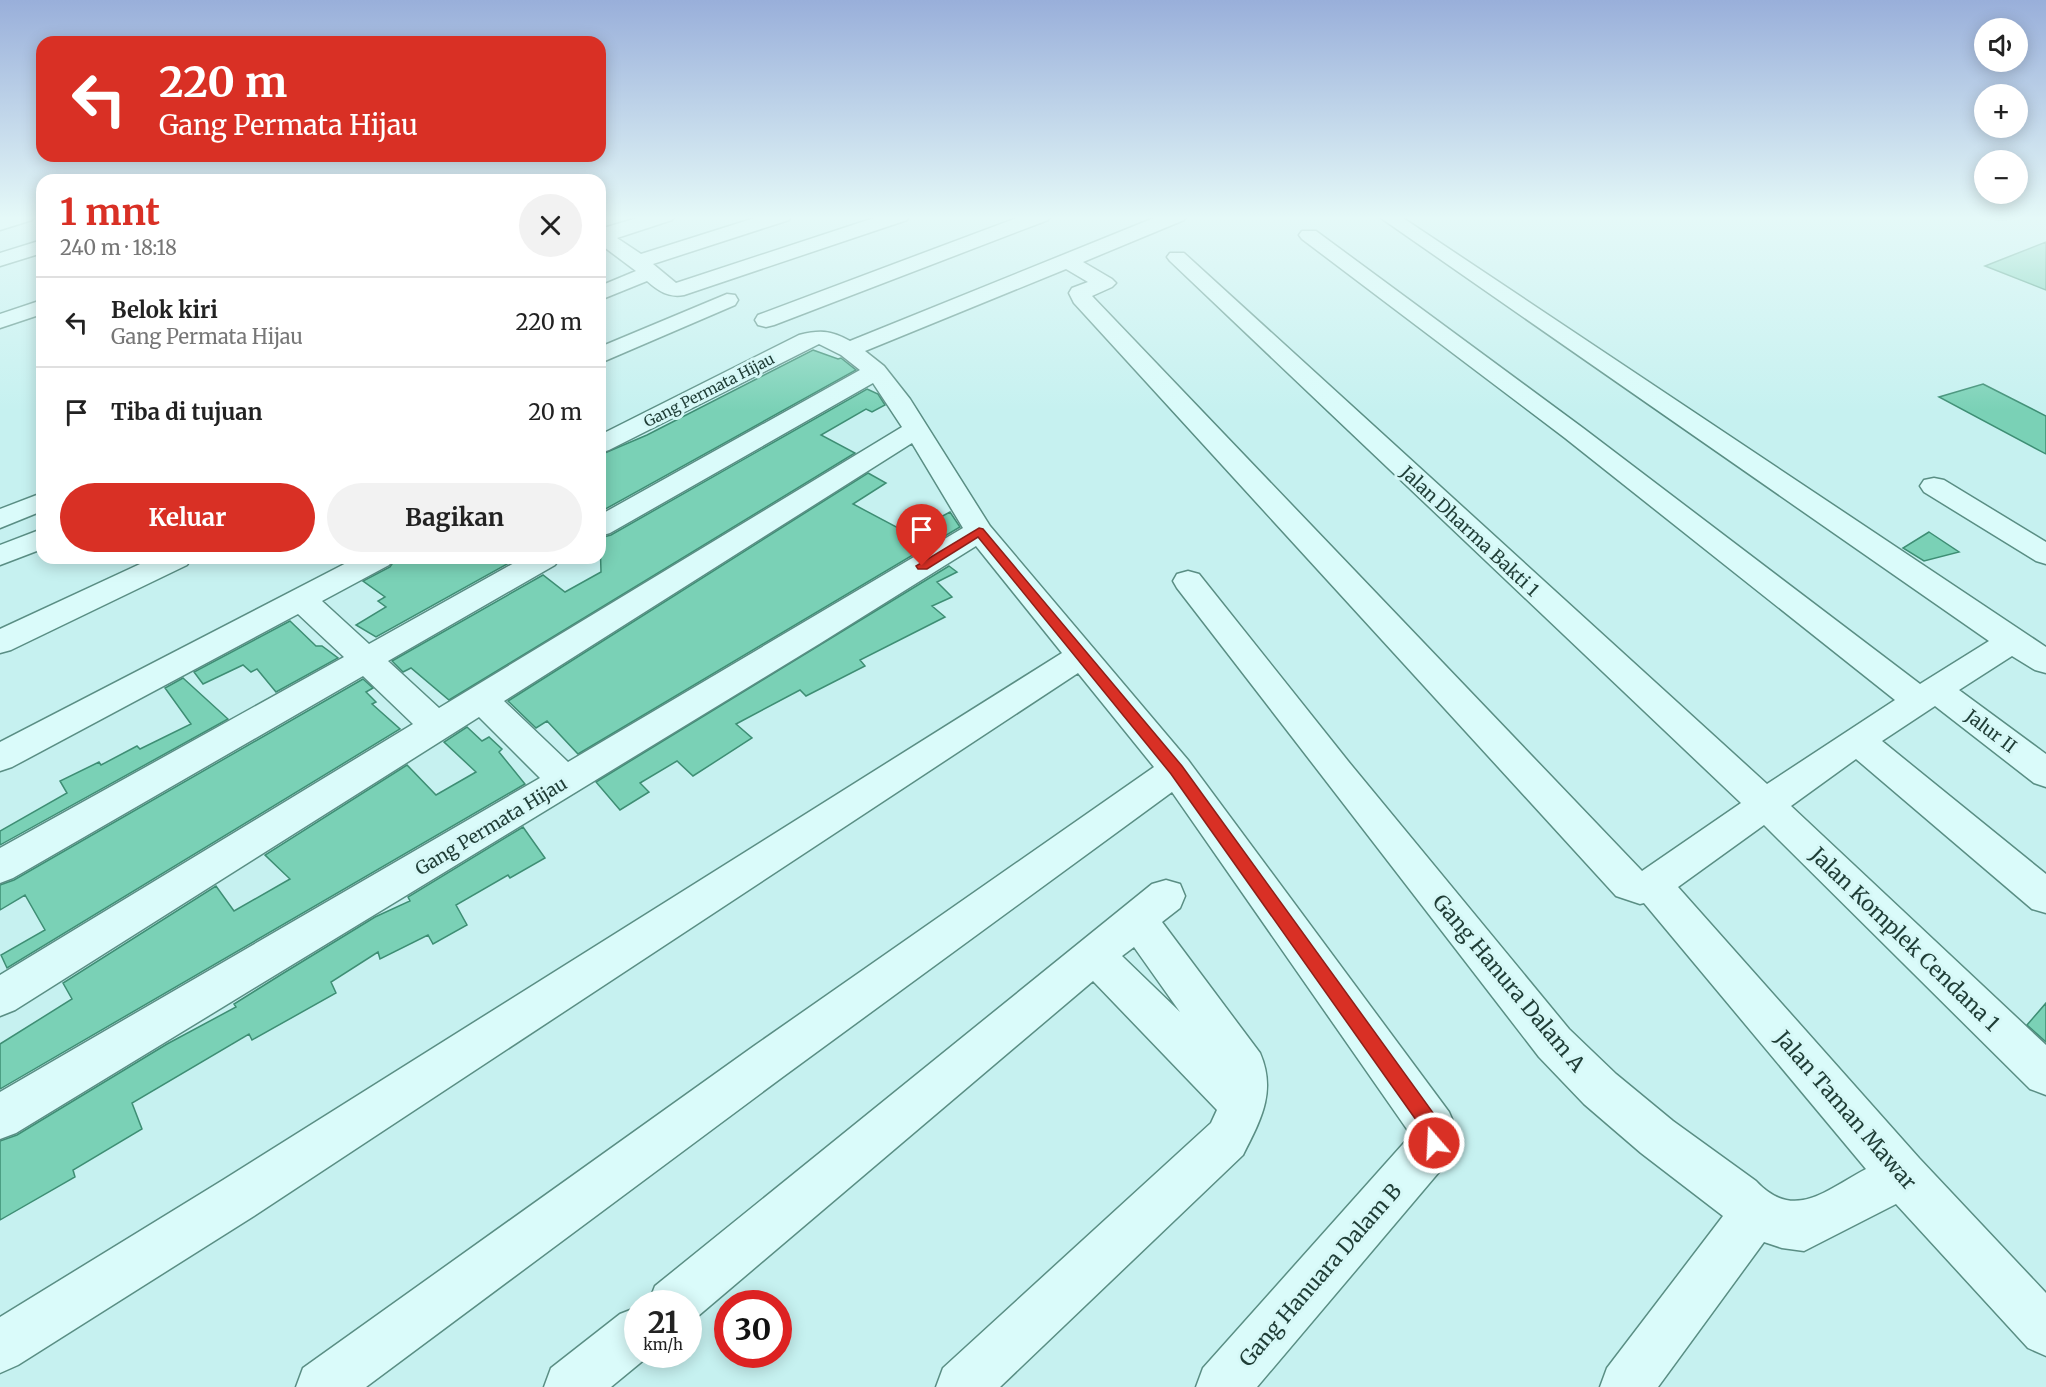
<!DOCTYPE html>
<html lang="id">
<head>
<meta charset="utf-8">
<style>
  body { margin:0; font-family:Merriweather,serif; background:#f2f2f2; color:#222; height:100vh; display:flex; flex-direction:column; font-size:22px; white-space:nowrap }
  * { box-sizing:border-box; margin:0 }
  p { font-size:20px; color:#767676 }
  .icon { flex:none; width:33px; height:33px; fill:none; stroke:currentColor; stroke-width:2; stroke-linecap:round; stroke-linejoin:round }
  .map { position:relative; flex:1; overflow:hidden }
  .details { position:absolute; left:36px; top:174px; width:570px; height:390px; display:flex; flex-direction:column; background:#fff; border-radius:18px; box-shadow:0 3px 15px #0003 }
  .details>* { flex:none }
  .guide { position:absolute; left:36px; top:36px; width:570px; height:126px; border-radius:18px; box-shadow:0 3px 15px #0003; background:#d93025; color:#fff; overflow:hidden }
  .fabs { position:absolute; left:1974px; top:18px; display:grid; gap:12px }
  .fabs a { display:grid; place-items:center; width:54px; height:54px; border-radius:50%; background:#fff; box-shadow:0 3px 15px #0003; font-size:30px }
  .speed { position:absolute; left:624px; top:1290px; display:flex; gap:12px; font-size:30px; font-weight:700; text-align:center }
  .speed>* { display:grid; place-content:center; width:78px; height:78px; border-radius:50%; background:#fff; box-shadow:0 3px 15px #0003; line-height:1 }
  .speed small { font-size:15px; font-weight:400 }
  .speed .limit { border:9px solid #d22; background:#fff; color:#111 }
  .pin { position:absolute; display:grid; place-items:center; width:51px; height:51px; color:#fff; margin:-62px -26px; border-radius:50% 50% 50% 0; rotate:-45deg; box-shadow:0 0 6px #0007 }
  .pin .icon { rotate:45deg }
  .me { position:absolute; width:66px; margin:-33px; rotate:341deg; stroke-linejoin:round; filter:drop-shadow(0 0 4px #0008) }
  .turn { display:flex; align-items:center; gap:21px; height:126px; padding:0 24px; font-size:27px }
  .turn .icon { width:78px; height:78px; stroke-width:2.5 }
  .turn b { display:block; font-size:42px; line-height:51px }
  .round { display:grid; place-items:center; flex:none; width:63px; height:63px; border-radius:32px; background:#f2f2f2 }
  .summary { display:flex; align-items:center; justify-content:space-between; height:102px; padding:0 24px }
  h1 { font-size:36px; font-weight:700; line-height:45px; color:#d93025 }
  .button { display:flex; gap:12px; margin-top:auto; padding:12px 24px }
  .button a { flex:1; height:69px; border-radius:36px; background:#d93025; color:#fff; font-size:24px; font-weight:700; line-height:69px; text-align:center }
  .button a+a { background:#f2f2f2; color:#222 }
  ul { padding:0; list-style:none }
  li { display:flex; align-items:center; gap:18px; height:90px; padding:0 24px; border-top:2px solid #e0e0e0 }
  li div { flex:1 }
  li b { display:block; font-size:22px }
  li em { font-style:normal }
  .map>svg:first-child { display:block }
</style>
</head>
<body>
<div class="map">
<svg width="2046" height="1387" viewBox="0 0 2046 1387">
  <rect width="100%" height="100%" fill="#c6f1f0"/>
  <path fill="#7ad1b6" stroke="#3e8e74" stroke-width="1.5" d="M 2046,242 L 2046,290 L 1985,266 Z
    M 813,350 L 838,359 L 841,358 L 856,370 L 600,512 L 600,455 L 647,435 Z
    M 1983,384 L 2046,416 L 2046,454 L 1939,397 Z
    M 867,389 L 878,394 L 885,405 L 872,412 L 866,409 L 821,435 L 855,453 L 449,700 L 411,668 L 403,672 L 392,661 L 543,575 L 565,592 L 601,572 L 600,538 L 611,535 Z
    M 868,473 L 886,483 L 853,504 L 898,528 L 914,520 L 924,526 L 950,512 L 960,527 L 578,754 L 547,721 L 536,728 L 508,701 Z
    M 1929,532 L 1959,552 L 1924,561 L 1903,548 Z
    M 396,558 L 515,558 L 516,559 L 376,637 L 356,625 L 386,607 L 378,601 L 385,597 L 363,581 L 390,567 Z
    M 949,566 L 957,572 L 937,582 L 952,597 L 932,606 L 945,617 L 860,660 L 865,666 L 806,696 L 800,690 L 736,724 L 752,738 L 693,776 L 677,761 L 640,783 L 649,792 L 620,810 L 596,782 Z
    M 290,621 L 316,646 L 322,646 L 338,658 L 276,692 L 257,669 L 251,672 L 243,665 L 203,684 L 194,672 Z
    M 183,678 L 228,719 L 0,845 L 0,831 L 67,793 L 60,781 L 99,762 L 101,765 L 137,746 L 140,749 L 191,724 L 165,688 Z
    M 363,679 L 373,688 L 366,692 L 376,702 L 372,704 L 400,729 L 7,968 L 1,955 L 45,930 L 25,895 L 0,910 L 0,885 L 14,880 Z
    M 467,727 L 482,741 L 489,737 L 502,749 L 499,752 L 525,784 L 0,1089 L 0,1044 L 72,999 L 63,983 L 216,886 L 234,911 L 290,879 L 265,855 L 407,765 L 436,795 L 476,772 L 444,742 Z
    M 523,827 L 545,858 L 510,878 L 508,875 L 456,905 L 467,925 L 433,944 L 428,935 L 380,959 L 378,952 L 331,982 L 336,993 L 252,1040 L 249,1034 L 132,1103 L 142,1129 L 73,1170 L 75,1177 L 0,1220 L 0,1141 L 17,1135 L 167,1044 L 236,1007 L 234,1004 L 282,974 L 375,917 L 410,901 L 408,897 Z
    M 2046,1003 L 2046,1042 L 2027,1025 Z"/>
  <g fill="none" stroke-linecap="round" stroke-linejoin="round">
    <g stroke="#5a8e84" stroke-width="3">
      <path id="minor" d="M 4,216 L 34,216 L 32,220 L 0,230 L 0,218 Z
        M 644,216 L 674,216 L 672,220 L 617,238 L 641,254 L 761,216 L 791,216 L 789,220 L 653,264 L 676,283 L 880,216 L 909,216 L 907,220 L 684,295 C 669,298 658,291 647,281 L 600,300 L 600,286 L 636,271 L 600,244 L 600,229 Z
        M 1022,216 L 1050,216 L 1048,220 L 774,325 L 766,327 L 758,325 L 755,320 L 758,315 Z
        M 1159,216 L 1186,216 L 1184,220 L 1083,262 L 1112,279 L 1116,283 L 1112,287 L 1092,296 L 1642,871 L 1741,803 L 1170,261 L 1167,257 L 1170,253 L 1184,253 L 1767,784 L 1895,700 L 1565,438 L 1302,239 L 1299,235 L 1302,231 L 1316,231 L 1583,428 L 1920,684 L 1989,641 L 1378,216 L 1400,216 L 2046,647 L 2046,673 L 2035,670 L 2012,656 L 1959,690 L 2046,754 L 2046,787 L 2034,783 L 1935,706 L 1882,741 L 2046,874 L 2046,913 L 2032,909 L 1856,759 L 1791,806 L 2046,1045 L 2046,1095 L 2030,1089 L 1764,825 L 1678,887 L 1919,1158 L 2046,1293 L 2046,1356 L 2028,1348 L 1896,1204 L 1804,1251 L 1782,1248 L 1764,1242 L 1658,1387 L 1600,1387 L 1607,1368 L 1723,1216 L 1641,1153 L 1584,1104 L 1539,1057 L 1177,588 L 1173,581 L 1177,574 L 1188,571 L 1199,574 L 1348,761 L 1569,1029 L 1616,1074 L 1673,1121 L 1756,1181 C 1794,1222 1826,1190 1866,1169 L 1644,903 L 1640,904 L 1616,896 L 1074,303 L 1069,293 L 1072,288 L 1088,282 L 1066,269 L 865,351 L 884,366 L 910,399 L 990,526 L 1188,760 L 1449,1112 L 1459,1135 L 1450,1159 L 1257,1387 L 1196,1387 L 1203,1368 L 1411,1135 L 1172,792 L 784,1076 L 366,1387 L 296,1387 L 303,1368 L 754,1046 L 1154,767 L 1078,673 L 257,1214 L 18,1365 L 0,1373 L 0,1317 L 223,1180 L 1062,653 L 976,546 L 819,644 L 16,1133 L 0,1139 L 0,1092 L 540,778 L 479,717 L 15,1010 L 0,1016 L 0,975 L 413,724 L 363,676 L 13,878 L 0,883 L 0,848 L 344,657 L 298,614 L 12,767 L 0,771 L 0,742 L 356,558 L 394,558 L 389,565 L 322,601 L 369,644 L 523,558 L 560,558 L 555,565 L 388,661 L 439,708 L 902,427 L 873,383 L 610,533 L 600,536 L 600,515 L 860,370 L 841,355 L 819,344 L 609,450 L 600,453 L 600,435 L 799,335 C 820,330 830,330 850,341 ZM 912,443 L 963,528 L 568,762 L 504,701 Z
        M 42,240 L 42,253 L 0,266 L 0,253 Z
        M 727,294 L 735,295 L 738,300 L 735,305 L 600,363 L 600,347 Z
        M 42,300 L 42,314 L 0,328 L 0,314 Z
        M 1934,478 L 1944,480 L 2046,542 L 2046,564 L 2036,561 L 1924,492 L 1920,486 L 1924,480 Z
        M 42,493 L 42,511 L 0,528 L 0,509 Z
        M 42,529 L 42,549 L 0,565 L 0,545 Z
        M 153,558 L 192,558 L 187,565 L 11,650 L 0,653 L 0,629 Z
        M 1166,880 L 1180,884 L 1185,896 L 1180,908 L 1162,922 L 1260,1053 C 1277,1092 1260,1121 1243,1155 L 1000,1387 L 936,1387 L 943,1368 L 1211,1123 L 1217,1110 L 1093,981 L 691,1322 L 688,1323 L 688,1304 L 648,1304 L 655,1286 L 1152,884 ZM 1134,947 L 1180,1012 L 1122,956 Z
        M 638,1307 L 638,1354 L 651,1354 L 611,1387 L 544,1387 L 551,1368 L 620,1314 Z"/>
    </g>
    <use href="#minor" fill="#dafbfa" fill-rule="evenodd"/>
  </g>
  <linearGradient id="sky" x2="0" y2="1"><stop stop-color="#99afda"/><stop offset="0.53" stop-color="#e5f9f8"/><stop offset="1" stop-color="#e5f9f8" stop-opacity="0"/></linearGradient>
  <rect width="2046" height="411" fill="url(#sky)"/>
  <path fill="#d93025" stroke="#8d1f18" stroke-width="1.5" d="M 979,528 L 983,529 L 1182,766 L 1439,1121 L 1445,1135 L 1441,1150 L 1434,1153 L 1427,1150 L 1424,1143 L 1426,1134 L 1171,774 L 978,537 L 927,569 L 918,569 L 916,566 Z"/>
  <g text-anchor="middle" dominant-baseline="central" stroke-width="6" stroke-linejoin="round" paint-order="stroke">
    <g font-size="15" fill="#1f3d36" stroke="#d6f8f7">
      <text transform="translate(709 390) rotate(-27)">Gang Permata Hijau</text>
    </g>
    <g font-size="18" fill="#1f3d36" stroke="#d6f8f7">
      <text transform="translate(1470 531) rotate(43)">Jalan Dharma Bakti 1</text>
      <text transform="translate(1991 731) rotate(37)">Jalur II</text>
      <text transform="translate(491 826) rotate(-31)">Gang Permata Hijau</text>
    </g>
    <g font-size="21" fill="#1f3d36" stroke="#d6f8f7">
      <text transform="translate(1905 939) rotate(44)">Jalan Komplek Cendana 1</text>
      <text transform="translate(1509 983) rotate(50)">Gang Hanura Dalam A</text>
      <text transform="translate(1846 1110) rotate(49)">Jalan Taman Mawar</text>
      <text transform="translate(1320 1275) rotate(-49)">Gang Hanuara Dalam B</text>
    </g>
  </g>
</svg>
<div class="fabs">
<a><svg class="icon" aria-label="sound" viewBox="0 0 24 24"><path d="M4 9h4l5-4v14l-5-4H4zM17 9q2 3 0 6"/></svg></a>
<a>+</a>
<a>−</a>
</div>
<div class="speed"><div>21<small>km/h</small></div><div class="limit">30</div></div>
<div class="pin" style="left:922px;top:566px;background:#d93025"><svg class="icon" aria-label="arrive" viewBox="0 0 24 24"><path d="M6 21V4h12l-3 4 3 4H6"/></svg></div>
<svg class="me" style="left:1434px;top:1143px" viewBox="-20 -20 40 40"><circle r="17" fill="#d93025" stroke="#fff" stroke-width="3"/><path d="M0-11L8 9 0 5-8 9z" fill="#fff"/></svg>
<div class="guide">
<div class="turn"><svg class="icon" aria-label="left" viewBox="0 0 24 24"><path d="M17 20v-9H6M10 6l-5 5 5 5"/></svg><div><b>220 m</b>Gang Permata Hijau</div></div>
</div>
<section class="details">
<div class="summary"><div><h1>1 mnt</h1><p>240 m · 18:18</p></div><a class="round"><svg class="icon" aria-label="close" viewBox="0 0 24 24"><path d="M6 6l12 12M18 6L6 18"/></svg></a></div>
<ul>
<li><svg class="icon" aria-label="left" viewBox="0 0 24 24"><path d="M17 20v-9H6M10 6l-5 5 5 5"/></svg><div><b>Belok kiri</b><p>Gang Permata Hijau</p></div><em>220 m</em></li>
<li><svg class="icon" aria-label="arrive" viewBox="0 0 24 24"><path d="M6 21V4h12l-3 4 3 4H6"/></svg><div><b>Tiba di tujuan</b></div><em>20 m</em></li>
</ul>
<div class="button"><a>Keluar</a><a>Bagikan</a></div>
</section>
</div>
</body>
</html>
